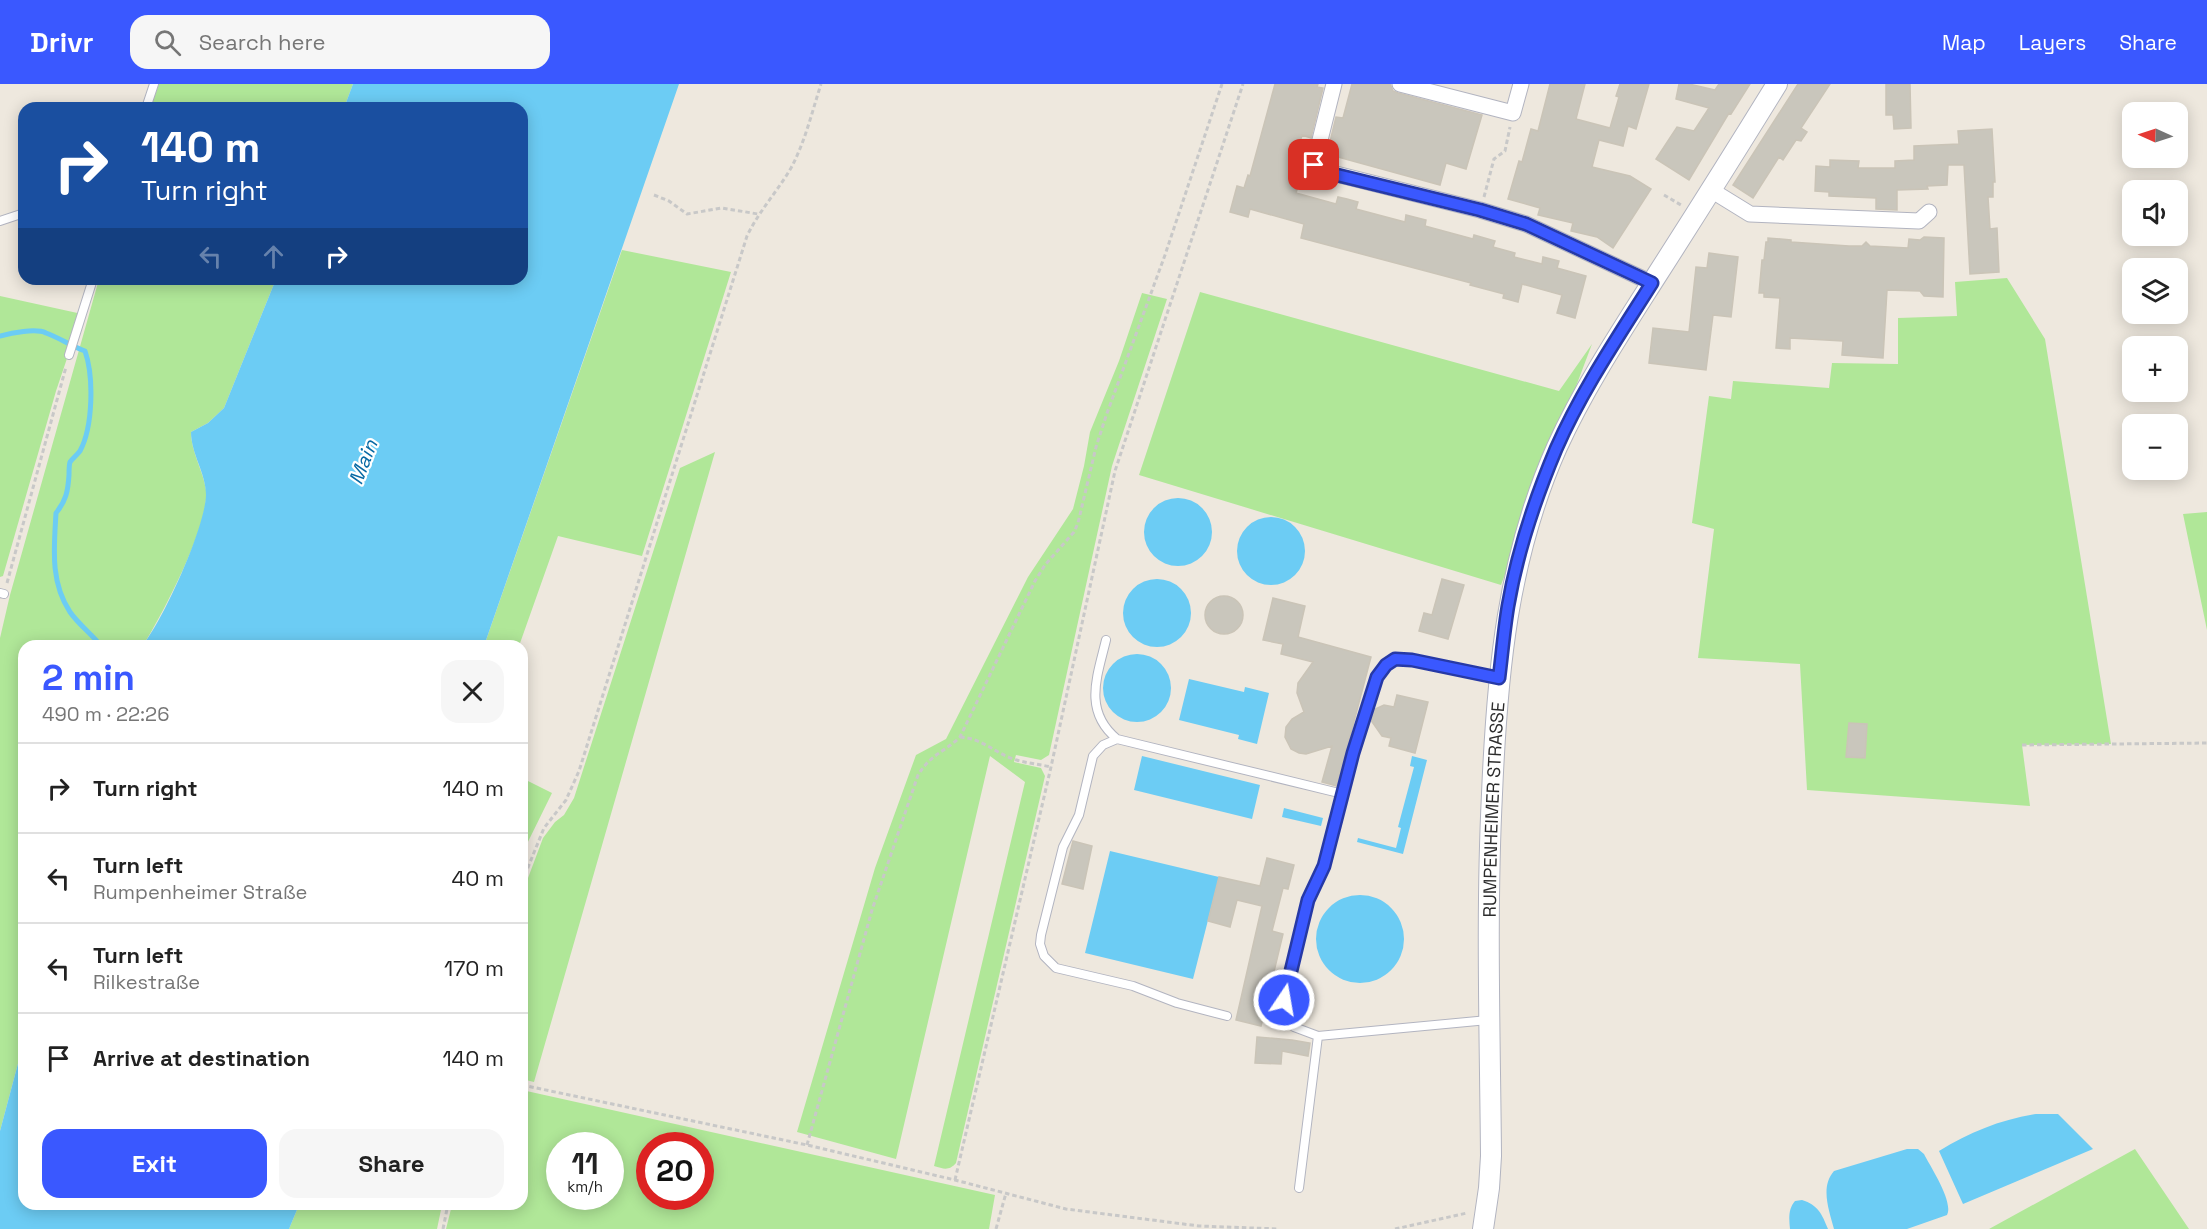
<!DOCTYPE html>
<html lang="en">
<head>
<meta charset="utf-8">
<style>
  body { margin:0; font-family:"Space Grotesk",sans-serif; background:#f6f6f6; color:#222; height:100vh; display:flex; flex-direction:column; font-size:22px; white-space:nowrap }
  * { box-sizing:border-box; margin:0 }
  p { font-size:20px; color:#767676 }
  .icon { flex:none; width:33px; height:33px; fill:none; stroke:currentColor; stroke-width:2; stroke-linecap:round; stroke-linejoin:round }
  .map { position:relative; flex:1; overflow:hidden }
  .details { position:absolute; left:18px; top:556px; width:510px; height:570px; display:flex; flex-direction:column; background:#fff; border-radius:18px; box-shadow:0 3px 15px #0003 }
  .details>* { flex:none }
  .guide { position:absolute; left:18px; top:18px; width:510px; height:183px; border-radius:18px; box-shadow:0 3px 15px #0003; background:#1a4fa0; color:#fff; overflow:hidden }
  .needle { width:39px; rotate:273deg }
  .controls { position:absolute; left:2122px; top:18px; display:grid; gap:12px }
  .controls a { display:grid; place-items:center; width:66px; height:66px; border-radius:12px; background:#fff; box-shadow:0 3px 15px #0003; font-size:30px }
  .speed { position:absolute; left:546px; top:1048px; display:flex; gap:12px; font-size:30px; font-weight:700; text-align:center }
  .speed>* { display:grid; place-content:center; width:78px; height:78px; border-radius:50%; background:#fff; box-shadow:0 3px 15px #0003; line-height:1 }
  .speed small { font-size:15px; font-weight:400 }
  .speed .limit { border:9px solid #d22; background:#fff; color:#111 }
  .pin { position:absolute; display:grid; place-items:center; width:51px; height:51px; color:#fff; margin:-26px; border-radius:12px; box-shadow:0 3px 9px #0006 }
  .me { position:absolute; width:66px; margin:-33px; rotate:12deg; stroke-linejoin:round; filter:drop-shadow(0 0 4px #0008) }
  .turn { display:flex; align-items:center; gap:21px; height:126px; padding:0 24px; font-size:27px }
  .turn .icon { width:78px; height:78px; stroke-width:2.5 }
  .turn b { display:block; font-size:42px; line-height:51px }
  .lanes { display:flex; align-items:center; height:57px; padding:0 24px; background:#0003; justify-content:center; gap:30px; direction:ltr }
  .lanes .off { opacity:.35 }
  .round { display:grid; place-items:center; flex:none; width:63px; height:63px; border-radius:18px; background:#f6f6f6 }
  .summary { display:flex; align-items:center; justify-content:space-between; height:102px; padding:0 24px }
  h1 { font-size:36px; font-weight:800; line-height:45px; color:#3a58ff }
  .action { display:flex; gap:12px; margin-top:auto; padding:12px 24px }
  .action a { flex:1; height:69px; border-radius:18px; background:#3a58ff; color:#fff; font-size:24px; font-weight:800; line-height:69px; text-align:center }
  .action a+a { background:#f6f6f6; color:#222 }
  ul { padding:0; list-style:none }
  li { display:flex; align-items:center; gap:18px; height:90px; padding:0 24px; border-top:2px solid #e0e0e0 }
  li div { flex:1 }
  li b { display:block; font-size:22px }
  li em { font-style:normal }
  header { display:flex; align-items:center; gap:36px; box-sizing:border-box; height:84px; padding:0 30px; background:#3a58ff; color:#fff }
  header strong { font-size:28px }
  nav { display:flex; gap:33px; margin-inline-start:auto; font-size:21px }
  .search { width:420px; height:54px; background:#f6f6f6; display:flex; align-items:center; gap:15px; box-sizing:border-box; padding:0 21px; border-radius:18px; color:#767676; font-size:22px }
  .map>svg:first-child { display:block }
</style>
</head>
<body>
<header>
<strong>Drivr</strong>
<div class="search"><svg class="icon" aria-label="search" viewBox="0 0 24 24"><circle cx="10" cy="10" r="6"/><path d="M15 15l6 6"/></svg>Search here</div>
<nav><a>Map</a><a>Layers</a><a>Share</a></nav>
</header>
<div class="map">
<svg width="2207" height="1145" viewBox="0 0 2207 1145">
  <rect width="100%" height="100%" fill="#eee8de"/>
  <path fill="#b0e798" fill-rule="evenodd" d="M 159,0 L 353,0 L 344,24 L 150,24 Z
    M 622,166 L 731,188 L 642,472 L 558,452 L 519,562 L 484,562 Z
    M 2007,194 L 2045,255 L 2111,660 L 2022,661 L 2030,722 L 1807,706 L 1800,580 L 1698,574 L 1714,445 L 1692,439 L 1709,312 L 1731,315 L 1733,297 L 1829,304 L 1832,279 L 1898,280 L 1898,234 L 1957,232 L 1955,198 Z
    M 99,195 L 276,195 L 224,324 L 208,339 L 191,348 C 191,368 203,386 206,406 C 210,440 163,529 144,560 L 142,562 L 24,562 L 24,957 L 0,1047 L 0,554 L 10,511 Z
    M 1200,208 L 1559,307 L 1592,260 L 1501,501 L 1139,391 Z
    M 1142,209 L 1167,215 L 1112,382 L 1049,671 L 1041,676 L 1016,671 L 1014,678 L 1041,684 L 1045,692 L 956,1079 C 949,1087 944,1085 934,1082 L 1025,698 L 990,672 L 896,1075 L 797,1048 L 875,784 L 916,671 L 946,655 L 1028,493 L 1073,425 L 1084,382 L 1090,348 L 1119,277 Z
    M 0,212 L 82,230 L 56,307 L 3,492 L 0,493 Z
    M 715,368 L 534,998 L 522,995 L 522,810 L 543,754 L 555,738 L 564,731 L 574,714 L 680,384 Z
    M 2207,428 L 2207,546 L 2183,430 Z
    M 522,694 L 552,709 L 522,770 Z
    M 522,1006 L 995,1111 L 989,1145 L 446,1145 L 452,1121 L 522,1120 ZM 560,1062 L 610,1062 L 610,1113 L 560,1113 ZM 650,1062 L 700,1062 L 700,1113 L 650,1113 Z
    M 2135,1065 L 2189,1145 L 1989,1145 Z
    M 299,1121 L 442,1121 L 437,1145 L 289,1145 Z"/>
  <path fill="#6cccf4" d="M 353,0 L 679,0 L 484,562 L 142,562 C 163,537 205,444 206,411 C 206,389 191,370 191,348 L 208,339 L 224,324 L 276,195 L 522,195 L 522,24 L 344,24 Z
    M1144 448a34 34 0 1 1 68 0a34 34 0 1 1-68 0Z
    M1237 467a34 34 0 1 1 68 0a34 34 0 1 1-68 0Z
    M1123 529a34 34 0 1 1 68 0a34 34 0 1 1-68 0Z
    M1103 604a34 34 0 1 1 68 0a34 34 0 1 1-68 0Z
    M 1189,595 L 1244,608 L 1245,603 L 1269,609 L 1257,660 L 1238,655 L 1239,651 L 1179,636 Z
    M 1142,672 L 1260,701 L 1252,735 L 1134,706 Z
    M 1412,672 L 1427,676 L 1403,770 L 1357,758 L 1358,754 L 1396,764 L 1401,744 L 1398,743 L 1414,683 L 1410,682 Z
    M 1284,724 L 1323,734 L 1321,742 L 1282,733 Z
    M 1110,767 L 1219,793 L 1193,895 L 1085,869 Z
    M1316 855a44 44 0 1 1 88 0a44 44 0 1 1-88 0Z
    M 24,957 L 24,1120 L 299,1121 L 289,1145 L 0,1145 L 0,1047 Z
    M 2036,1030 L 2058,1030 L 2093,1065 L 1963,1120 L 1939,1067 C 1970,1048 2000,1036 2036,1030 Z
    M 1907,1065 L 1918,1065 L 1924,1070 C 1930,1082 1954,1118 1947,1131 L 1907,1145 L 1834,1145 C 1829,1126 1820,1103 1834,1087 Z
    M 1802,1116 C 1818,1121 1822,1130 1828,1145 L 1790,1145 C 1789,1135 1788,1125 1795,1117 Z"/>
  <g fill="none" stroke-linecap="round" stroke-linejoin="round">
    <path stroke="#6cccf4" stroke-width="5" d="M 0,252 C 11,249 36,244 46,249 C 60,254 71,262 85,267 C 94,293 93,343 80,367 C 77,371 73,374 70,378 C 69,381 69,387 69,391 C 68,407 66,417 56,429 C 54,464 50,498 70,528 C 79,541 92,550 101,562"/>
  </g>
  <path fill="#c9c6bc" stroke="#cac4b7" stroke-width="1.5" d="M 1275,0 L 1318,0 L 1317,3 L 1323,4 L 1311,54 L 1302,51 L 1289,100 L 1298,102 L 1296,109 L 1336,120 L 1338,113 L 1347,115 L 1358,118 L 1356,125 L 1405,138 L 1406,131 L 1426,136 L 1425,142 L 1473,155 L 1474,151 L 1495,157 L 1493,163 L 1515,169 L 1514,173 L 1542,180 L 1543,173 L 1559,177 L 1557,184 L 1586,192 L 1575,234 L 1557,229 L 1562,211 L 1522,200 L 1518,218 L 1503,214 L 1504,210 L 1470,201 L 1471,199 L 1301,154 L 1304,140 L 1250,125 L 1248,133 L 1230,128 L 1237,102 L 1244,104 L 1248,91 L 1250,92 Z
    M 1352,0 L 1390,0 L 1393,7 L 1398,9 L 1482,31 L 1466,85 L 1446,79 L 1440,101 L 1327,70 L 1336,33 L 1343,34 Z
    M 1550,0 L 1585,0 L 1576,35 L 1610,44 L 1619,13 L 1616,12 L 1620,0 L 1649,0 L 1636,45 L 1628,42 L 1623,62 L 1599,56 L 1592,83 L 1630,92 L 1651,105 L 1613,164 L 1597,153 L 1571,147 L 1573,139 L 1538,131 L 1540,124 L 1508,115 L 1519,77 L 1522,78 L 1531,45 L 1538,47 Z
    M 1679,0 L 1689,0 L 1715,6 L 1719,0 L 1750,0 L 1731,30 L 1729,29 L 1689,96 L 1656,75 L 1677,43 L 1694,47 L 1709,24 L 1676,15 Z
    M 1798,0 L 1830,0 L 1801,44 L 1807,48 L 1801,57 L 1796,56 L 1783,76 L 1779,73 L 1753,114 L 1733,101 Z
    M 1886,0 L 1910,0 L 1911,44 L 1894,45 L 1893,31 L 1886,31 Z
    M 1992,45 L 1995,98 L 1993,98 L 1993,113 L 1988,113 L 1990,145 L 1997,144 L 1999,188 L 1970,190 L 1964,81 L 1948,81 L 1947,101 L 1927,102 L 1928,105 L 1897,106 L 1897,126 L 1876,125 L 1876,114 L 1829,112 L 1829,108 L 1815,107 L 1816,82 L 1830,83 L 1830,76 L 1859,77 L 1858,84 L 1895,84 L 1895,77 L 1914,76 L 1914,62 L 1959,60 L 1958,47 Z
    M 1924,153 L 1944,154 L 1943,213 L 1924,212 L 1920,207 L 1887,206 L 1883,274 L 1842,271 L 1843,257 L 1790,254 L 1790,265 L 1776,264 L 1780,214 L 1764,213 L 1764,209 L 1759,209 L 1762,176 L 1764,176 L 1766,158 L 1768,158 L 1768,154 L 1791,156 L 1791,158 L 1849,162 L 1862,162 L 1866,158 L 1870,162 L 1908,164 L 1909,155 L 1920,156 Z
    M 1709,169 L 1738,173 L 1731,233 L 1713,231 L 1706,286 L 1649,279 L 1653,244 L 1689,248 L 1696,183 L 1707,184 Z
    M 1442,495 L 1464,501 L 1448,555 L 1419,547 L 1424,529 L 1432,531 Z
    M1205 531a19 19 0 1 1 38 0a19 19 0 1 1-38 0Z
    M 1273,514 L 1305,522 L 1298,553 L 1371,573 L 1337,702 L 1322,698 L 1332,662 L 1306,670 L 1299,669 L 1291,665 L 1285,653 L 1286,643 L 1292,635 L 1304,628 L 1297,609 L 1298,599 L 1313,578 L 1281,570 L 1283,560 L 1263,556 Z
    M 1397,611 L 1428,618 L 1415,669 L 1389,662 L 1391,654 L 1382,652 L 1370,635 L 1373,626 L 1384,621 L 1394,623 Z
    M 1849,639 L 1867,640 L 1865,674 L 1846,673 Z
    M 1073,757 L 1092,762 L 1083,805 L 1062,800 Z
    M 1267,774 L 1294,781 L 1288,805 L 1283,804 L 1272,847 L 1283,850 L 1261,942 L 1236,936 L 1262,822 L 1237,816 L 1230,843 L 1208,837 L 1219,793 L 1260,802 Z
    M 1257,953 L 1292,956 L 1310,959 L 1308,972 L 1282,967 L 1281,980 L 1255,979 Z"/>
  <g fill="none" stroke-linecap="round" stroke-linejoin="round">
    <g stroke="#b2b4c0" stroke-width="10">
      <path id="service" d="M 146,24 L 154,0
        M 0,137 L 24,129
        M 69,271 L 93,195
        M 0,509 L 4,510
        M 1106,556 C 1097,593 1083,627 1117,655
        M 1227,932 L 1177,919 L 1133,902 L 1056,884 L 1044,872 L 1040,860 L 1041,851 L 1063,763 L 1079,731 L 1093,672 L 1103,661 L 1117,655 L 1343,710
        M 1488,936 L 1318,952 L 1294,943 L 1287,935 L 1284,916 L 1308,816 L 1325,782 L 1353,669 L 1377,593 L 1386,581 L 1395,575 L 1412,576 L 1499,594
        M 1299,1104 L 1318,952"/>
    </g>
    <g stroke="#b2b4c0" stroke-width="17">
      <path id="minor" d="M 1334,0 L 1315,76 L 1316,85 L 1480,126 L 1526,140 L 1652,199
        M 1400,0 L 1513,29 L 1521,0
        M 1711,106 L 1750,130 L 1919,137 L 1929,128"/>
    </g>
    <g stroke="#b2b4c0" stroke-width="22">
      <g id="tertiary">
        <path id="s1" d="M 1483,1145 L 1489,1104 L 1491,1072 C 1490,951 1486,831 1492,710 C 1497,590 1507,475 1557,363 C 1584,304 1620,249 1655,194 C 1696,130 1737,65 1777,0"/>
      </g>
    </g>
    <path stroke="#c8c8c8" stroke-width="3" stroke-dasharray="4.5 3" stroke-linecap="butt" d="M 654,111 L 669,117 L 687,130 L 722,124 L 758,130
      M 1664,111 L 1681,121
      M 1484,113 L 1494,75 L 1505,67 L 1510,43
      M 7,499 L 66,283
      M 960,653 C 981,654 994,668 1013,675 C 1025,679 1038,680 1051,683
      M 2022,661 L 2207,659
      M 522,798 L 544,744 L 566,716 L 579,687 L 747,152 C 759,127 777,108 791,84 C 805,58 812,28 821,0
      M 522,1001 L 807,1061 L 955,1096 L 1066,1125 L 1199,1142 L 1279,1145
      M 807,1061 L 872,826 L 918,691 C 931,670 943,669 960,653 L 1035,497 L 1045,481 L 1074,448 L 1078,439 L 1096,363 L 1106,332 L 1165,171 L 1222,0
      M 955,1096 L 1051,683 L 1115,387 L 1243,0
      M 443,1145 L 448,1120
      M 996,1145 L 1006,1109
      M 1395,1145 L 1467,1129"/>
    <use href="#service" stroke="#fff" stroke-width="8"/>
    <use href="#minor" stroke="#fff" stroke-width="15"/>
    <use href="#tertiary" stroke="#fff" stroke-width="20"/>
  </g>
  <g fill="none" stroke-linecap="round" stroke-linejoin="round">
    <g stroke="#2639a6" stroke-width="15">
      <path id="route" d="M 1284,916 L 1308,816 L 1324,782 L 1353,669 L 1377,593 L 1386,581 L 1395,575 L 1412,576 L 1499,594 C 1502,570 1504,546 1508,522 C 1517,469 1535,415 1556,365 C 1582,306 1618,253 1652,199 L 1526,140 L 1480,126 L 1321,87 L 1314,81"/>
    </g>
    <use href="#route" stroke="#3a58ff" stroke-width="10"/>
  </g>
  <g text-anchor="middle" dominant-baseline="central" stroke-width="4.5" stroke-linejoin="round" paint-order="stroke">
    <g font-size="18" fill="#2c2c2c" stroke="#fff">
      <text stroke="none"><textPath href="#s1" startOffset="420">RUMPENHEIMER STRASSE</textPath></text>
    </g>
    <g font-size="20" font-style="italic" fill="#0769a4" stroke="#fff">
      <text transform="translate(363 378) rotate(-69)">Main</text>
    </g>
  </g>
</svg>
<div class="controls">
<a><svg class="needle" viewBox="-14 -14 28 28"><path d="M0-13l5 13h-10z" fill="#e53935"/><path d="M0 13l5-13h-10z" fill="#767676"/></svg></a>
<a><svg class="icon" aria-label="sound" viewBox="0 0 24 24"><path d="M4 9h4l5-4v14l-5-4H4zM17 9q2 3 0 6"/></svg></a>
<a><svg class="icon" aria-label="layers" viewBox="0 0 24 24"><path d="M12 4l9 5-9 5-9-5zM3 14l9 5 9-5"/></svg></a>
<a>+</a>
<a>−</a>
</div>
<div class="speed"><div>11<small>km/h</small></div><div class="limit">20</div></div>
<div class="pin" style="left:1314px;top:81px;background:#d93025"><svg class="icon" aria-label="arrive" viewBox="0 0 24 24"><path d="M6 21V4h12l-3 4 3 4H6"/></svg></div>
<svg class="me" style="left:1284px;top:916px" viewBox="-20 -20 40 40"><circle r="17" fill="#3a58ff" stroke="#fff" stroke-width="3"/><path d="M0-11L8 9 0 5-8 9z" fill="#fff"/></svg>
<div class="guide">
<div class="turn"><svg class="icon" aria-label="right" viewBox="0 0 24 24"><path d="M7 20v-9h11M14 6l5 5-5 5"/></svg><div><b>140 m</b>Turn right</div></div>
<div class="lanes"><svg class="icon off" aria-label="left" viewBox="0 0 24 24"><path d="M17 20v-9H6M10 6l-5 5 5 5"/></svg><svg class="icon off" aria-label="ahead" viewBox="0 0 24 24"><path d="M12 20V5M6 11l6-6 6 6"/></svg><svg class="icon" aria-label="right" viewBox="0 0 24 24"><path d="M7 20v-9h11M14 6l5 5-5 5"/></svg></div>
</div>
<section class="details">
<div class="summary"><div><h1>2 min</h1><p>490 m · 22:26</p></div><a class="round"><svg class="icon" aria-label="close" viewBox="0 0 24 24"><path d="M6 6l12 12M18 6L6 18"/></svg></a></div>
<ul>
<li><svg class="icon" aria-label="right" viewBox="0 0 24 24"><path d="M7 20v-9h11M14 6l5 5-5 5"/></svg><div><b>Turn right</b></div><em>140 m</em></li>
<li><svg class="icon" aria-label="left" viewBox="0 0 24 24"><path d="M17 20v-9H6M10 6l-5 5 5 5"/></svg><div><b>Turn left</b><p>Rumpenheimer Straße</p></div><em>40 m</em></li>
<li><svg class="icon" aria-label="left" viewBox="0 0 24 24"><path d="M17 20v-9H6M10 6l-5 5 5 5"/></svg><div><b>Turn left</b><p>Rilkestraße</p></div><em>170 m</em></li>
<li><svg class="icon" aria-label="arrive" viewBox="0 0 24 24"><path d="M6 21V4h12l-3 4 3 4H6"/></svg><div><b>Arrive at destination</b></div><em>140 m</em></li>
</ul>
<div class="action"><a>Exit</a><a>Share</a></div>
</section>
</div>
</body>
</html>
